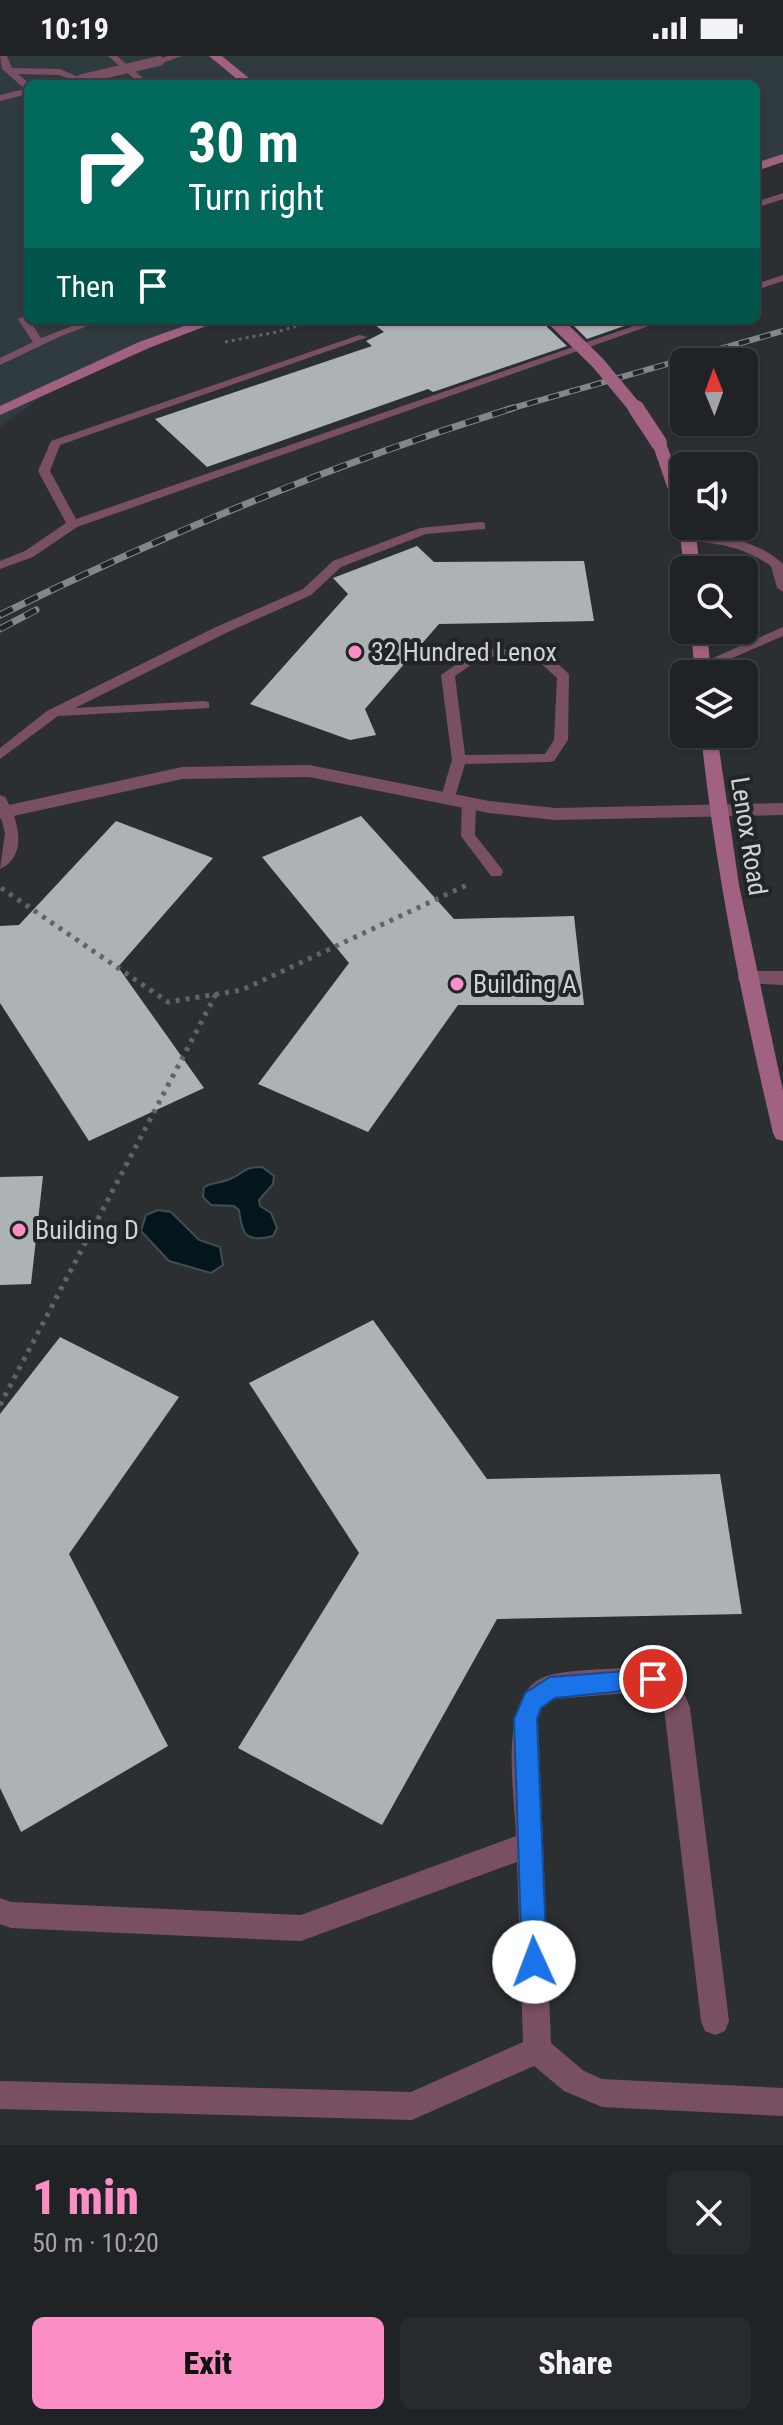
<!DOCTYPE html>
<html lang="en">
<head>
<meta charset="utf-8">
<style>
  body { margin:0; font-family:"Roboto Condensed",sans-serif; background:#282b2d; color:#f1f3f6; height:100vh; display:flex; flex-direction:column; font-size:30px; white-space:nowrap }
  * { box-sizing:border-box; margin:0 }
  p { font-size:26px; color:#a2a4a7 }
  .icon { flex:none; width:44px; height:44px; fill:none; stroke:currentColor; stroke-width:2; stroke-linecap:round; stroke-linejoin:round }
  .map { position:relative; height:2089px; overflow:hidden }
  .panel { display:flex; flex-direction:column; background:#202325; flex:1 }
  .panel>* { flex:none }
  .banner { position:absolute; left:24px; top:24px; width:736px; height:244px; border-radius:12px; box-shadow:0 2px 6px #0004,0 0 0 2px #3d4042; background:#00695c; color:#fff; overflow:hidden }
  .needle { width:52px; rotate:359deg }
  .controls { position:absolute; left:670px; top:292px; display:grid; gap:16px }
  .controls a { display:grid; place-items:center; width:88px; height:88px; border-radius:12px; background:#202325; box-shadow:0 2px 6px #0004,0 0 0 2px #3d4042; font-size:40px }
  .pin { position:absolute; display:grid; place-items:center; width:68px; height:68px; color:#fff; margin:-34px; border:4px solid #fff; border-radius:50%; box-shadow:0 2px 8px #0007 }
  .me { position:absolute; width:88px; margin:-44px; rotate:358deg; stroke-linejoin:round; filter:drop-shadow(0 0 6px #0008) }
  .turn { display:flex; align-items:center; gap:28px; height:168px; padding:0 32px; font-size:36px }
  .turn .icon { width:104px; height:104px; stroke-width:2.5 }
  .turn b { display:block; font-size:56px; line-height:68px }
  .then { display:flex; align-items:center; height:76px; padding:0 32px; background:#0003; gap:16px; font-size:30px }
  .round { display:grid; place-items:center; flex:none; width:84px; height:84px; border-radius:12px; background:#282b2d }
  .summary { display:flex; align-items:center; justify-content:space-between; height:136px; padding:0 32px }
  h1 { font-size:48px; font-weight:800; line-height:60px; color:#fb8fc5 }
  .primary-button { display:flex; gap:16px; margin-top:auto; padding:16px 32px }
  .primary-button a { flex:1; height:92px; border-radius:12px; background:#fb8fc5; color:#111; font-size:32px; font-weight:800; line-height:92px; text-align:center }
  .primary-button a+a { background:#282b2d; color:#f1f3f6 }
  .status { display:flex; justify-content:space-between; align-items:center; height:56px; padding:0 40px; background:#202325; direction:ltr }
  .status svg { height:22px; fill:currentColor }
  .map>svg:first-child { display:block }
</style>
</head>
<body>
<div class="status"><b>10:19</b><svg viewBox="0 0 49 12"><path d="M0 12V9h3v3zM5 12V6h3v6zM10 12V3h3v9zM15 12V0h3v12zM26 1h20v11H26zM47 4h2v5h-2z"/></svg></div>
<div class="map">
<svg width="783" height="2089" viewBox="0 0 783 2089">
  <rect width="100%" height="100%" fill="#2b2f31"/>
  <path fill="#2f3b3f" d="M 0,0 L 783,0 L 783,99 L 756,108 L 756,28 L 28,28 L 28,264 L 228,264 L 78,314 L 0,371 Z"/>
  <path fill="#03161c" stroke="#404e53" stroke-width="2" d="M 262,1111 L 274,1120 L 273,1128 L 259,1144 L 260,1150 L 271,1157 L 277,1172 L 273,1180 C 246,1187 242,1179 239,1154 L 234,1150 L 211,1149 L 203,1141 L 204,1131 C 213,1126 222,1127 230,1123 C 245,1117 243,1111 262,1111 Z
    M 158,1154 L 171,1156 L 199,1184 L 220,1191 L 223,1209 L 211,1217 L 169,1205 L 141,1175 L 146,1159 Z"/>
  <path fill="#adb3b5" d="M 369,264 L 545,264 L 547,271 L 567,290 L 433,336 L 428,333 L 207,411 L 155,363 L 372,290 L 366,285 L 384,276 Z
    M 568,264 L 626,264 L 627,269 L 587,283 Z
    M 417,490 L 434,506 L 584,505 L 594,565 L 439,568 L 365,653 L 376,679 L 350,684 L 250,648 L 348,538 L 333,522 Z
    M 361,760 L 454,863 L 574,860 L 584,949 L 458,949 L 368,1076 L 258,1028 L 349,907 L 262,801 Z
    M 116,765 L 213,802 L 118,911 L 204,1032 L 89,1085 L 0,947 L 0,870 L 19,869 Z
    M 43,1120 L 31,1228 L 0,1229 L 0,1121 Z
    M 373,1264 L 487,1423 L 720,1418 L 742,1558 L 497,1563 L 382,1769 L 238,1692 L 359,1497 L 249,1327 Z
    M 60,1281 L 179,1341 L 69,1498 L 168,1690 L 21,1776 L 0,1732 L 0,1358 Z"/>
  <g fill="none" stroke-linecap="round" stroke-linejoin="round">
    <path stroke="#616466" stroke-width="3" stroke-dasharray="3 4" stroke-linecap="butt" d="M 225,286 L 277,276 L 316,264"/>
    <path stroke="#616466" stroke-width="5" stroke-dasharray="4 6" stroke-linecap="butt" d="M 1,832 L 168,946 L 242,934 L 471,827
      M 0,1349 L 216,938"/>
    <path fill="#795063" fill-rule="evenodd" d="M 0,0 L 7,0 L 12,12 L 60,13 L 83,23 L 78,26 L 59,19 L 18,18 L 30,28 L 28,38 L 0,45 L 0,39 L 25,33 L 2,13 Z
      M 108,0 L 117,0 L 150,28 L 140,28 Z
      M 168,0 L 182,0 L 159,8 L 155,5 Z
      M 783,137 L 783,143 L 756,152 L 756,146 Z
      M 783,219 L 783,225 L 756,234 L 756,228 Z
      M 28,259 L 28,264 L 32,264 L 30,265 L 41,282 L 88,264 L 104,264 L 61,280 L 0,309 L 0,302 L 33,286 L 18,263 Z
      M 651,264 L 666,264 L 77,471 L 33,501 L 0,513 L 0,505 L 25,495 L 66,467 L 38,415 L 51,385 L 359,279 L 368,281 L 60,389 L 50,415 L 76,463 Z
      M 481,466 L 485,467 L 485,473 L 426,478 L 341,511 L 311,539 L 226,577 L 75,652 L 204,645 L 209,646 L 209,652 L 58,660 L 0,703 L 0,692 L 47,655 L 216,571 L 303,533 L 333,505 L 420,472 Z
      M 689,476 C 722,480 758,484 783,508 L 783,536 L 777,532 L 771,510 C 741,489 719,489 685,483 L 685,477 Z
      M 783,571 L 783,580 L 707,613 L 697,613 L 695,610 Z
      M 479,593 L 542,594 L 569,618 L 568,684 L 554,705 L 549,706 L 465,708 L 455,741 L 448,746 L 441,741 L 452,704 L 441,619 ZM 482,601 L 534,601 L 557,622 L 554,684 L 545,698 L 465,699 L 455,620 Z
      M 0,739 L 5,741 C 18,762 29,800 0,813 L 5,777 L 0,758 Z
      M 469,741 L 476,746 L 475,779 L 501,812 L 503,816 L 501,820 L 491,820 L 461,780 L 462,746 Z"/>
    <path fill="#795063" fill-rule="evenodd" d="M 309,709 L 489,745 L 555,752 L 783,747 L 783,759 L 555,764 L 489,757 L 309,721 L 182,723 L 0,763 L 0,751 L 182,711 Z
      M 747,915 L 783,915 L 783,929 L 740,927 L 738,922 L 740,917 Z
      M 653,1611 L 679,1625 L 690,1652 L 729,1965 L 725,1975 L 715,1979 L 705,1975 L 701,1965 L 664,1652 L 660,1641 L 650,1635 L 555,1643 L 542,1652 L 538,1663 L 551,1987 L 584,2015 L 602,2023 L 783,2032 L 783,2060 L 602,2051 L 564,2035 L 534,2010 L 412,2064 L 0,2053 L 0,2025 L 411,2036 L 523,1986 L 517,1806 L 301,1885 L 11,1872 L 0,1868 L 0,1842 L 11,1846 L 301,1859 L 516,1780 C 515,1738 496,1636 547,1620 C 574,1612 623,1613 653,1611 Z"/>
    <path fill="#a16281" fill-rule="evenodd" d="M 209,0 L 222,0 L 256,28 L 243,28 Z
      M 783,98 L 783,106 L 756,115 L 756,107 Z
      M 201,264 L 221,264 L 149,292 L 0,359 L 0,350 L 139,286 Z
      M 659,383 L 666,387 L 684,436 L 684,462 L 676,457 L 652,387 Z
      M 684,466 L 684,470 L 695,470 L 700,514 L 684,514 L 679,470 Z
      M 691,574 L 707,574 L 711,618 L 695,618 Z
      M 701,678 L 717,678 L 739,829 L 783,1035 L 783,1085 L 776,1083 L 773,1077 C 742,945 715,813 701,678 Z"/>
    <g stroke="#838788" stroke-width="6">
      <path id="rail-far1" d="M 506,354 L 783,275"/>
    </g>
    <g stroke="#838788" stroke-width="7">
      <path id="rail" d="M 0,559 C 166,477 336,407 513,352
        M 0,573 L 36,554"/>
    </g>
    <use href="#rail-far1" stroke="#212527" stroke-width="4" stroke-dasharray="11" stroke-linecap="butt"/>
    <use href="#rail" stroke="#212527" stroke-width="5" stroke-dasharray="14" stroke-linecap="butt"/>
    <path stroke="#795063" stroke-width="10" d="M 82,23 L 159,5"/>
    <path stroke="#a16281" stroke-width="13" d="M 554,264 L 598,307 L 637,354"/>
    <path stroke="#a16281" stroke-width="16" d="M 636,352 L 659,387"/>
  </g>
  <path fill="#1a73e8" stroke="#114b97" stroke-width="2" d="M 653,1613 L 661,1616 L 664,1623 L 661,1631 L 555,1642 L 541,1652 L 537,1663 L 547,1906 L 543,1915 L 534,1918 L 525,1915 L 522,1906 L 514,1663 L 525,1637 L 550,1621 Z"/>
  <g fill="#fb8fc5" stroke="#212527" stroke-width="3">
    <circle cx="355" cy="596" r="8"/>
    <circle cx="457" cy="928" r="8"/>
    <circle cx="19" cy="1174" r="8"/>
  </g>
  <g text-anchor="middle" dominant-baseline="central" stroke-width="8" stroke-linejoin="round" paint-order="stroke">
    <g font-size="26" fill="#cfd2d3" stroke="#212527" text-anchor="start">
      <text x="371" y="596">32 Hundred Lenox</text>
      <text x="473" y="928">Building A</text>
      <text x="35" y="1174">Building D</text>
    </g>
    <g font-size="26" fill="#cfd2d3" stroke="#212527">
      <text transform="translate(749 780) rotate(81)">Lenox Road</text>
    </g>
  </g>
</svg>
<div class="controls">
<a><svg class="needle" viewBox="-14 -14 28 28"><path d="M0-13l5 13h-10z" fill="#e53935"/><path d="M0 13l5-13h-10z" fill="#a2a4a7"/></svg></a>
<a><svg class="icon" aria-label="sound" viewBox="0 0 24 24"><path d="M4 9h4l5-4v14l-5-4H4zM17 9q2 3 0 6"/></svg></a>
<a><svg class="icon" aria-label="search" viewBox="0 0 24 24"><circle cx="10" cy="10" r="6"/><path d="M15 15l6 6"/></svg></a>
<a><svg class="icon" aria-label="layers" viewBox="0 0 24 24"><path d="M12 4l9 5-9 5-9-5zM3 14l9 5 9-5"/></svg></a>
</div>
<div class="pin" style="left:653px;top:1623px;background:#d93025"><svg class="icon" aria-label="arrive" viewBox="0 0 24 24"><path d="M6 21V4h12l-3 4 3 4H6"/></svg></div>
<svg class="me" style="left:534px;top:1906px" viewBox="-20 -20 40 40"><circle r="19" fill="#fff"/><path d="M0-13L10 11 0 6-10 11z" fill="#1a73e8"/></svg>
<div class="banner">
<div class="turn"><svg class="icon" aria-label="right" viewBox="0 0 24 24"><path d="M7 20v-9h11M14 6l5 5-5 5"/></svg><div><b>30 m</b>Turn right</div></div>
<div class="then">Then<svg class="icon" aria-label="arrive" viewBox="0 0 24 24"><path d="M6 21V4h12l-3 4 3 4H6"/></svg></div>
</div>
</div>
<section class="panel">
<div class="summary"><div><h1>1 min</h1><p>50 m · 10:20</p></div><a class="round"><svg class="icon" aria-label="close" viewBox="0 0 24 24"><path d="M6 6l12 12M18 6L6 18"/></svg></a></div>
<div class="primary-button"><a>Exit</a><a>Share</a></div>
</section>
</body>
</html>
